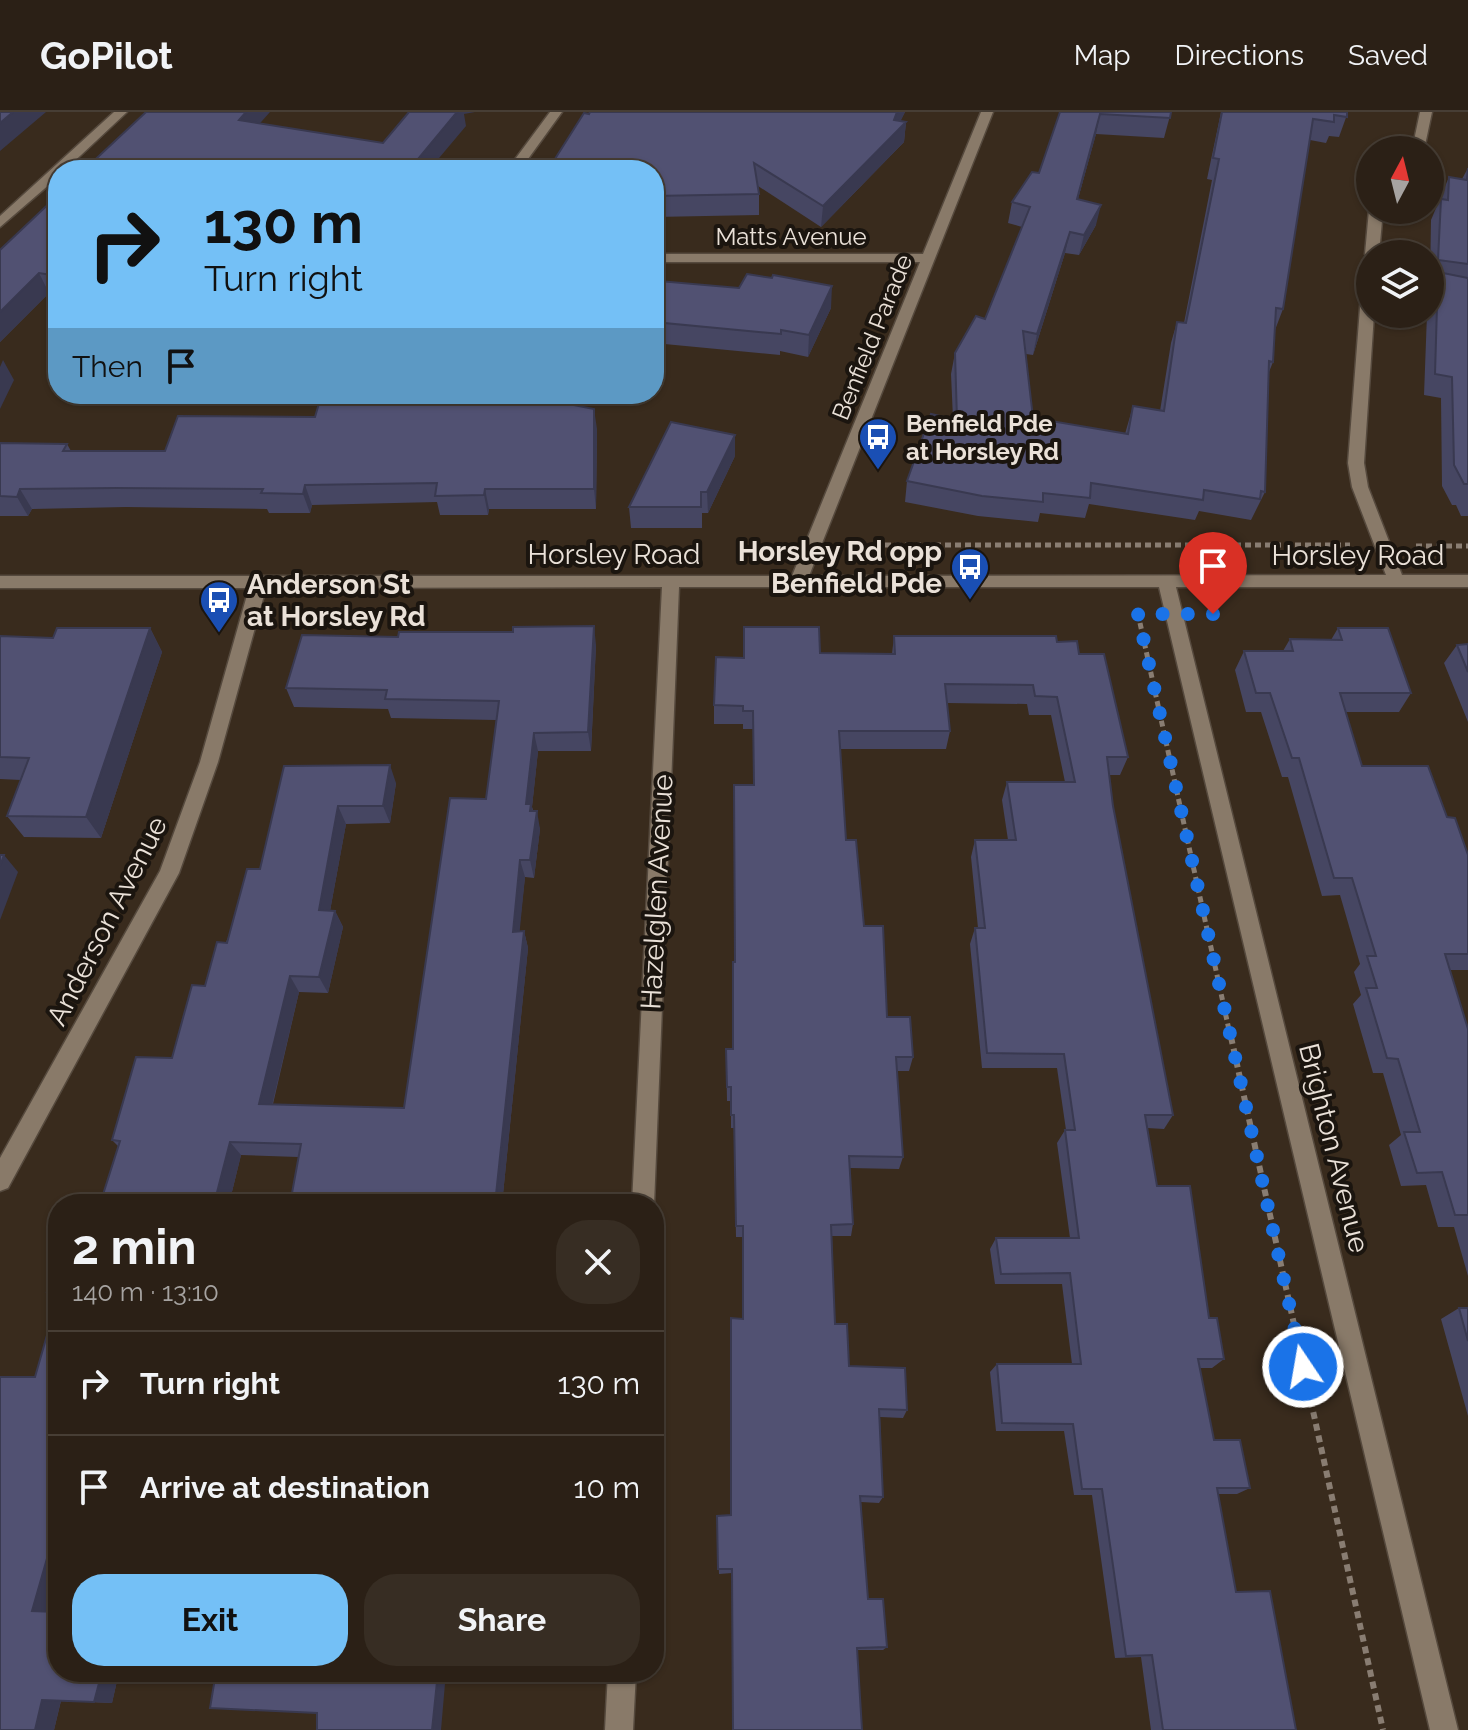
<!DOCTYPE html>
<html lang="en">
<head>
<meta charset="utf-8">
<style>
  body { margin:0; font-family:Raleway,sans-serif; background:#372d23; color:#f1f3f6; height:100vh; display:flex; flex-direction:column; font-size:30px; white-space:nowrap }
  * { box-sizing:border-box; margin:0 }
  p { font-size:26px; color:#a6a3a1 }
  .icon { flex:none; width:44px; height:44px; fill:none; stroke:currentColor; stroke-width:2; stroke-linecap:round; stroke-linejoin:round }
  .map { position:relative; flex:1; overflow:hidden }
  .sheet { position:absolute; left:48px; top:1082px; width:616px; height:488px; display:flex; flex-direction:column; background:#2b2016; border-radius:32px; box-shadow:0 2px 6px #0004,0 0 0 2px #473e35 }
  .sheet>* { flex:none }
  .guide { position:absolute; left:48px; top:48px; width:616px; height:244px; border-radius:32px; box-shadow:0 2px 6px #0004,0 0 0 2px #473e35; background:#74c0f6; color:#111; overflow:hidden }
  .needle { width:52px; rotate:7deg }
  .controls { position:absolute; left:1356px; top:24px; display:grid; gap:16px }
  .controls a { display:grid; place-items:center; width:88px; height:88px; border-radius:50%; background:#2b2016; box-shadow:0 2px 6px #0004,0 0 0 2px #473e35; font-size:40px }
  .pin { position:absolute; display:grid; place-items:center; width:68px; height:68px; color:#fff; margin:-82px -34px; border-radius:50% 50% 50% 0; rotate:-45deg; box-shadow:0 0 8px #0007 }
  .pin .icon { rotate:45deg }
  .me { position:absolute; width:88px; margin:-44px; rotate:348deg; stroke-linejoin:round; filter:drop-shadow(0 0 6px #0008) }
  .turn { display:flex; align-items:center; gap:28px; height:168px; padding:0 24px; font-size:36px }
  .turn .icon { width:104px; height:104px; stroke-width:2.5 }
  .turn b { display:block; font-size:56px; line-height:68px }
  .then { display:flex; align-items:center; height:76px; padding:0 24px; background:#0003; gap:16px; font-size:30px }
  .round { display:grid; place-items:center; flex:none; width:84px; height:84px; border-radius:32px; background:#372d23 }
  .head { display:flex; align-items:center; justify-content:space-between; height:136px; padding:0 24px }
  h1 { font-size:48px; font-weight:700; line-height:60px }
  .cta { display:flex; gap:16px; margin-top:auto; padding:16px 24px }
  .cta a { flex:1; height:92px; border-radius:32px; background:#74c0f6; color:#111; font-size:32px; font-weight:700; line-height:92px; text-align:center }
  .cta a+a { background:#372d23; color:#f1f3f6 }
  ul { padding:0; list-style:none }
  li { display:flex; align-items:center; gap:24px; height:104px; padding:0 24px; border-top:2px solid #473e35 }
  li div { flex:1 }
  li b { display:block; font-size:30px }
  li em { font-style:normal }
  header { display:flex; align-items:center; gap:48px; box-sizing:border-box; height:112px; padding:0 40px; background:#2b2016; border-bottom:2px solid #473e35 }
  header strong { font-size:38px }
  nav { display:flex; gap:44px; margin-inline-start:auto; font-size:28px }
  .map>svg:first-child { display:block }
</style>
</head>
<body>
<header>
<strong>GoPilot</strong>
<nav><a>Map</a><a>Directions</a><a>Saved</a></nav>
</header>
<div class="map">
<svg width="1468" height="1618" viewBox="0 0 1468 1618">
  <rect width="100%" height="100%" fill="#392b1d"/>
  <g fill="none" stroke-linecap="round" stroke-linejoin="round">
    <g stroke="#55493d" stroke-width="3">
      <path id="minor" d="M 114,0 L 127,0 L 65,58 L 58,58 L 58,65 L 0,115 L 0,104 Z
        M 550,0 L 562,0 L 520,58 L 507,58 Z
        M 981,0 L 993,0 L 809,464 L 1386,463 L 1352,375 L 1348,351 L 1363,157 L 1370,153 L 1370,202 L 1374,202 L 1364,351 L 1368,375 L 1402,463 L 1468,463 L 1468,475 L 1176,475 L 1458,1618 L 1430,1618 L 1159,475 L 679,475 L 654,1093 L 632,1092 L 662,475 L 266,476 L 218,650 L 179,761 L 8,1076 L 0,1079 L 0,1046 L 160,759 L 200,650 L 249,476 L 0,476 L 0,464 L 792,464 L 920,150 L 654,150 L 654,142 L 923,142 Z
        M 1420,0 L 1432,0 L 1424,38 L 1412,38 Z
        M 1369,98 L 1383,98 L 1379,142 L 1370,142 L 1370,146 L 1365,142 Z
        M 608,1560 L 636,1560 L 633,1618 L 605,1618 Z"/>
    </g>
    <path stroke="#897d72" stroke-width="5" stroke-dasharray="6 4" stroke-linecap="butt" d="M 875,433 L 1350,433
      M 1416,434 L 1468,434
      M 1140,511 L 1231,927"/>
    <path stroke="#897d72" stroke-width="6" stroke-dasharray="7 5" stroke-linecap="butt" d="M 1231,925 L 1383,1618"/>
    <use href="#minor" fill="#897a69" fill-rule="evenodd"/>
  </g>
  <path fill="#464662" d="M 590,0 L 905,0 L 900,9 L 906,10 L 904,30 L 821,115 L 758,74 L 759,82 L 759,103 L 654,105 L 654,58 L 589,2 Z
    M 1060,0 L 1171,0 L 1164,26 L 1096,22 L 1078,87 L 1096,113 L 1079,143 L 1065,141 L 1033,243 L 1026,242 L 1033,306 L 1125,322 L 1133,294 L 1160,299 L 1171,231 L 1177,210 L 1184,211 L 1212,68 L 1207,67 L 1221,0 L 1348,0 L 1339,25 L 1329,24 L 1326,31 L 1310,28 L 1283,197 L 1275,218 L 1273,250 L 1269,260 L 1265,380 L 1251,408 L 1199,399 L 1195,408 L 1089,392 L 1085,406 L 1040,401 L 1038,410 L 978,404 L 905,390 L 907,369 L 953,307 L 951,262 L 955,241 L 985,207 L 1022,115 L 1008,111 L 1012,90 L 1039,61 Z
    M 1468,56 L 1468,404 L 1461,404 L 1456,393 L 1452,393 L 1442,374 L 1441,286 L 1424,283 L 1427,202 L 1430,202 L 1430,177 L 1434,169 L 1430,169 L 1431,108 L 1449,65 L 1462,67 Z
    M 58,83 L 58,183 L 49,181 L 0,230 L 0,138 Z
    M 654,175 L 831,196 L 808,245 L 780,239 L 780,243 L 654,231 Z
    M 370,282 L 546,282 L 547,287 L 597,317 L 596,397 L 489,397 L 488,403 L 440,403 L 437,390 L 312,393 L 310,401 L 269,401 L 267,397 L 126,395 L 32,397 L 28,404 L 0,404 L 0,331 L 67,332 L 71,339 L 165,339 L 315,305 L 369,288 Z
    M 735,344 L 708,401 L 702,401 L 702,416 L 631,416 L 629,395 Z
    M 150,516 L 162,540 L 101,726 L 24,725 L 7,704 L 21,668 L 0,667 L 0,524 L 53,526 Z
    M 1338,516 L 1411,581 L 1399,600 L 1346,600 L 1362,654 L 1447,705 L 1468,743 L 1468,858 L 1450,858 L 1468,917 L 1468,1164 L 1454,1115 L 1438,1115 L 1426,1073 L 1401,1074 L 1389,1033 L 1401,1023 L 1383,961 L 1373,961 L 1353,892 L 1361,883 L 1354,860 L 1360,852 L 1340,783 L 1322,784 L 1288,665 L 1282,665 L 1261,600 L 1246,600 L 1235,558 L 1244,539 L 1283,539 L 1290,527 L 1331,528 Z
    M 894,524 L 1057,530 L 1079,542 L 1128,645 L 1120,663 L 1109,663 L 1113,694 L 1173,1003 L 1164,1017 L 1147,1016 L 1157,1074 L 1209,1206 L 1224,1247 L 1212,1256 L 1200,1256 L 1214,1328 L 1250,1376 L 1237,1382 L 1218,1382 L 1236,1480 L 1296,1618 L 1151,1618 L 1141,1545 L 1115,1546 L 1092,1383 L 1074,1383 L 1064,1319 L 996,1319 L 990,1260 L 997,1252 L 1072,1252 L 1062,1172 L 995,1172 L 990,1137 L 996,1126 L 1070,1126 L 1057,1031 L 1065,1018 L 1066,1018 L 1057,956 L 982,956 L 970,832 L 975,816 L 978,816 L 971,745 L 975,728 L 1008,728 L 1002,688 L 1007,670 L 1065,670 L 1051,603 L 1029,603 L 1027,592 L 947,591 L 950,619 L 946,637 L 840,637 L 846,728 L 864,814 L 887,905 L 913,945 L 909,959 L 897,959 L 903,1045 L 899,1057 L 850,1056 L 853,1112 L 851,1124 L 832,1124 L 835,1212 L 849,1254 L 907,1298 L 903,1306 L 880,1305 L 883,1385 L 879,1391 L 861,1390 L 868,1487 L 887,1535 L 883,1538 L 857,1538 L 732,1461 L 719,1462 L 717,1404 L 731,1403 L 742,1207 L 743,1125 L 736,1125 L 734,1016 L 731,1016 L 731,989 L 727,989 L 726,937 L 733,937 L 735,850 L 753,673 L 753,617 L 743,617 L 743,612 L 714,612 L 714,593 L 820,541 L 892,542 Z
    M 1468,532 L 1468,610 L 1444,551 L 1457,533 Z
    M 596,533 L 591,639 L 538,639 L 532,695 L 540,717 L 534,766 L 525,765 L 519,819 L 524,819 L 528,836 L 502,1092 L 298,1045 L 241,1043 L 229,1092 L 100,1092 L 118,1034 L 112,1028 L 172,946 L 260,757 L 284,654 L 396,671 L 390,711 L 346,712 L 330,799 L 335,799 L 343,815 L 328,881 L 299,880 L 273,992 L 404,996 L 486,687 L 496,608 L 391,606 L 388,597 L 294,595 L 286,576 Z
    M 58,1145 L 58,1476 L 51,1500 L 58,1560 L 119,1560 L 112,1591 L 61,1589 L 54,1618 L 0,1618 L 58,1186 L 47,1180 Z
    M 1459,1196 L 1468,1196 L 1468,1304 L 1441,1207 Z"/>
  <path fill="#393950" d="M 13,0 L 46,0 L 0,39 L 0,11 Z
    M 246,0 L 270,0 L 245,28 L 239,8 Z
    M 457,0 L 475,0 L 464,2 L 466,14 L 429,58 L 409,58 Z
    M 897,0 L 905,0 L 895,21 L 906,10 L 904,30 L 821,115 L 823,94 L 894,8 Z
    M 1100,2 L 1096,22 L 1072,108 L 1077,87 Z
    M 1101,93 L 1096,113 L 1079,143 L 1084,123 Z
    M 1070,120 L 1065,141 L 1033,243 L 1037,222 Z
    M 39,161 L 49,181 L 0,230 L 0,200 Z
    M 832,174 L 831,196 L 808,245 L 809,223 Z
    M 3,248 L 14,268 L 0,297 L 0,255 Z
    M 594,297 L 597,317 L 596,397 L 594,377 Z
    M 735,323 L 735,344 L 708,401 L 707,380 Z
    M 305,373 L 312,393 L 310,401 L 303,382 Z
    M 20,377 L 32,397 L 28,404 L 17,385 Z
    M 485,377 L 489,397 L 488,403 L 484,383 Z
    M 594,514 L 596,533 L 591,639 L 588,620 Z
    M 150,516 L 162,540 L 101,726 L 86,705 Z
    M 534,621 L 538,639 L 532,695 L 535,709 L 526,692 Z
    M 390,653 L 396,671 L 390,711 L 383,694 Z
    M 338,694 L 346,712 L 327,815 L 319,798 Z
    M 537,699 L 540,717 L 534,766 L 530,748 Z
    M 4,743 L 18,760 L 0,808 L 0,754 Z
    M 520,748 L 525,765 L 518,836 L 513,820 Z
    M 335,799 L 343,815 L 328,881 L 319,865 Z
    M 524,819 L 528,836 L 502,1092 L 495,1092 Z
    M 290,864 L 299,880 L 269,1006 L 259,992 Z
    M 230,1030 L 241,1043 L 229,1092 L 214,1092 Z
    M 58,1408 L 58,1476 L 51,1502 L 32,1499 Z
    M 102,1560 L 119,1560 L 112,1591 L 94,1590 Z
    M 438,1560 L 446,1560 L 441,1618 L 432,1618 Z
    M 42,1588 L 61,1588 L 54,1618 L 35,1618 Z"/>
  <path fill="#515172" stroke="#393950" stroke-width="2" d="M 0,0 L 13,0 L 0,11 Z
    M 146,0 L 246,0 L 239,8 L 383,31 L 409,0 L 457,0 L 409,58 L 84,58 Z
    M 590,0 L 897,0 L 894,8 L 906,10 L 823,94 L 754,51 L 759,82 L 654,84 L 654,58 L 548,58 L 584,1 L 589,2 Z
    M 1060,0 L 1171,0 L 1170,6 L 1100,2 L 1077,87 L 1101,93 L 1084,123 L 1070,120 L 1037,222 L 1023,219 L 1033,306 L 1128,322 L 1133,294 L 1164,299 L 1177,210 L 1186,211 L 1219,47 L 1213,46 L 1222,0 L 1347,0 L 1347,5 L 1334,3 L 1334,10 L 1313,7 L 1283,197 L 1276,196 L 1273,250 L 1269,249 L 1265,380 L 1261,379 L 1260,387 L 1204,378 L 1203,388 L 1091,371 L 1090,386 L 1043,381 L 1043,390 L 982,384 L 907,369 L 931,302 L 957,308 L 955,241 L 976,204 L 985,207 L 1030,95 L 1012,90 L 1032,60 L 1039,61 Z
    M 1468,56 L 1468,152 L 1438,148 L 1441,87 L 1448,88 L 1449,65 L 1467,68 Z
    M 58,83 L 58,164 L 39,161 L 0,200 L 0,138 Z
    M 1438,160 L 1468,166 L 1468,372 L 1464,372 L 1454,353 L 1452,265 L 1435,262 Z
    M 747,162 L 772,166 L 773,163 L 832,174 L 809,223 L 781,218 L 781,222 L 654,210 L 654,175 L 656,175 L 659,169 L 739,176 Z
    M 370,282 L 543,282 L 543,287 L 594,297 L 594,377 L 485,377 L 484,383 L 435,384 L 437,371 L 305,373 L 303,382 L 261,381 L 263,377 L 116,376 L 20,377 L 17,385 L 0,384 L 0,331 L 67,332 L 63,339 L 165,339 L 178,304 L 315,305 L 320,288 L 369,288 Z
    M 671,310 L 735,323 L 707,380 L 701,380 L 701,395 L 629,395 Z
    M 594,514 L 588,620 L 534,621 L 526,692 L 531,692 L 530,699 L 537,699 L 530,748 L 520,748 L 513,820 L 524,819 L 495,1092 L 290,1092 L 301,1032 L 230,1030 L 214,1092 L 100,1092 L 120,1029 L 112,1028 L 136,945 L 172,946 L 192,873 L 205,874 L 217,830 L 227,831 L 247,757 L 260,757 L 284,654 L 390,653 L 383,694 L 338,694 L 319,798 L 335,799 L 319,865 L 290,864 L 259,992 L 404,996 L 450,686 L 486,687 L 499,589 L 385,587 L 387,578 L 286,576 L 302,523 L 398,525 L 399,520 L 513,520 L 513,515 Z
    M 744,515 L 819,515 L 820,541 L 895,542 L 894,524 L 1056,524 L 1057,530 L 1077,529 L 1079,542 L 1104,542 L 1128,645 L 1107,645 L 1113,694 L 1173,1003 L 1145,1003 L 1157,1074 L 1190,1074 L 1209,1206 L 1217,1206 L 1224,1247 L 1198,1247 L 1214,1328 L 1240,1328 L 1250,1376 L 1217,1376 L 1236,1480 L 1270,1479 L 1296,1618 L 1163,1618 L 1152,1543 L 1126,1544 L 1102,1377 L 1082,1377 L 1073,1312 L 1002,1311 L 997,1252 L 1081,1252 L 1070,1161 L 1001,1162 L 996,1126 L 1079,1126 L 1065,1018 L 1075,1018 L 1064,942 L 987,941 L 975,816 L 985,816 L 975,728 L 1016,728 L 1007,670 L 1075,670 L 1057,585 L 1035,584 L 1033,573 L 945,572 L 950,619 L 839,619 L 846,728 L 856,728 L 864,814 L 883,814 L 887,905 L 910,905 L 913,945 L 896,945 L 903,1045 L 849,1044 L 853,1112 L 831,1113 L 835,1212 L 847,1212 L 849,1254 L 905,1256 L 907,1298 L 879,1297 L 883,1385 L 860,1384 L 868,1487 L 883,1487 L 887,1535 L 857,1536 L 862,1618 L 733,1618 L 732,1457 L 718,1457 L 717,1404 L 731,1403 L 731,1206 L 743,1207 L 743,1114 L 736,1114 L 734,1003 L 731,1003 L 731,975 L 727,975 L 726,937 L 733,937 L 733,850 L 735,850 L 734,673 L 754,673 L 753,599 L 743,599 L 743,594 L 714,593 L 716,545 L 744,546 Z
    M 57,516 L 150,516 L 86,705 L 7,704 L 29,646 L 0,645 L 0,524 L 53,526 Z
    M 1338,516 L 1388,516 L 1411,581 L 1340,581 L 1362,654 L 1428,654 L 1447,705 L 1455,706 L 1468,743 L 1468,842 L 1445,842 L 1468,917 L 1468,1103 L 1455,1103 L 1442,1060 L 1417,1061 L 1404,1020 L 1420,1020 L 1398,947 L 1387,946 L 1366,876 L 1377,876 L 1367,844 L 1376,844 L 1352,766 L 1334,766 L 1299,646 L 1292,646 L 1270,581 L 1256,581 L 1244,539 L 1293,539 L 1290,527 L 1342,528 Z
    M 1468,532 L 1468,560 L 1457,533 Z
    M 0,743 L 4,743 L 0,754 Z
    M 58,1145 L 58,1180 L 47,1180 Z
    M 58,1185 L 58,1408 L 32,1499 L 58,1500 L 58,1560 L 102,1560 L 94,1590 L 42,1588 L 35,1618 L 0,1618 L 0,1265 L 35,1265 Z
    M 1459,1196 L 1468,1196 L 1468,1229 Z
    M 216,1560 L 438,1560 L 432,1618 L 317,1618 L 317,1601 L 210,1596 Z"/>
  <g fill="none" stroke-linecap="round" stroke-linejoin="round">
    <path stroke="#1a73e8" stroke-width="14" stroke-dasharray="0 25.2" d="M 1213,502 L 1138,502 L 1303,1255"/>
  </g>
  <defs>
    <g id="bus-pin" transform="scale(2)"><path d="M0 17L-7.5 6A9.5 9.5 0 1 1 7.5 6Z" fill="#1a4fb4" stroke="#1b150f"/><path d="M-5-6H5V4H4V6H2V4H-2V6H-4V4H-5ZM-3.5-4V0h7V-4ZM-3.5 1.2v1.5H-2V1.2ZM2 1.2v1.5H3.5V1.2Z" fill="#fff"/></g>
  </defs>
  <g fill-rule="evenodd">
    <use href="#bus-pin" x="878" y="325"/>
    <use href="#bus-pin" x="970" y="455"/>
    <use href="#bus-pin" x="219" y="488"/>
  </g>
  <g text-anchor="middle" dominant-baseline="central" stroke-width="8" stroke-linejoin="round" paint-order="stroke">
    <g font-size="24" fill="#eae1d8" stroke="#1b150f">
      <text x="791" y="124">Matts Avenue</text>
      <text transform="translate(872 225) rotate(-68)">Benfield Parade</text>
    </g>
    <g font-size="24" font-weight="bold" fill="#eae1d8" stroke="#1b150f" text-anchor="start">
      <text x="906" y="311">Benfield Pde<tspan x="906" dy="28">at Horsley Rd</tspan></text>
    </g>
    <g font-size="28" font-weight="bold" fill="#eae1d8" stroke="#1b150f" text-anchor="end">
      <text x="942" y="439">Horsley Rd opp<tspan x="942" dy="32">Benfield Pde</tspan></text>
      <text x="247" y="472" text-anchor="start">Anderson St<tspan x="247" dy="32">at Horsley Rd</tspan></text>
    </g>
    <g font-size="28" fill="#eae1d8" stroke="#1b150f">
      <text x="614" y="442">Horsley Road</text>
      <text x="1358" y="443">Horsley Road</text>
      <text transform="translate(657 780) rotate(-87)">Hazelglen Avenue</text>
      <text transform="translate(107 809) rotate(-63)">Anderson Avenue</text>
      <text transform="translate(1334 1036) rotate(76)">Brighton Avenue</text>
    </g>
  </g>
</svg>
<div class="controls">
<a><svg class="needle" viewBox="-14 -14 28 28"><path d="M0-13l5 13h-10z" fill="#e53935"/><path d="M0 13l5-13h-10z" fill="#a6a3a1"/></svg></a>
<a><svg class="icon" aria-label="layers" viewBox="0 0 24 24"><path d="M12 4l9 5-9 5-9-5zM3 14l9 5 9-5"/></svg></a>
</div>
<div class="pin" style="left:1213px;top:502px;background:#d93025"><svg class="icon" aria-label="arrive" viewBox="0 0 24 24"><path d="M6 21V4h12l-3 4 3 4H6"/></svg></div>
<svg class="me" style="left:1303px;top:1255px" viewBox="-20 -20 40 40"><circle r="17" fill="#1a73e8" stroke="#fff" stroke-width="3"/><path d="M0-11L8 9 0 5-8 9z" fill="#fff"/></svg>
<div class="guide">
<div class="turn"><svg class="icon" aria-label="right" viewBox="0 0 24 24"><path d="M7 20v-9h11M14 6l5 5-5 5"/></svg><div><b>130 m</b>Turn right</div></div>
<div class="then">Then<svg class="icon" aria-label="arrive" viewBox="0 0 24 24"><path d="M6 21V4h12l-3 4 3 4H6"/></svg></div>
</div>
<section class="sheet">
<div class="head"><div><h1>2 min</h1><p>140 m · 13:10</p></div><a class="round"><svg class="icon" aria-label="close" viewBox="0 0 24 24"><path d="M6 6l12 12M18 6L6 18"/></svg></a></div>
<ul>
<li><svg class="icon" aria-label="right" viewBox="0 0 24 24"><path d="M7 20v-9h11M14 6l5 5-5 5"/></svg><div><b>Turn right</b></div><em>130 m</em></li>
<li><svg class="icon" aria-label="arrive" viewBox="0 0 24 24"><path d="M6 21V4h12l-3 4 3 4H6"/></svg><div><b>Arrive at destination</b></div><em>10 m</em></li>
</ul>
<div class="cta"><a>Exit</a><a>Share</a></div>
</section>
</div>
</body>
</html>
